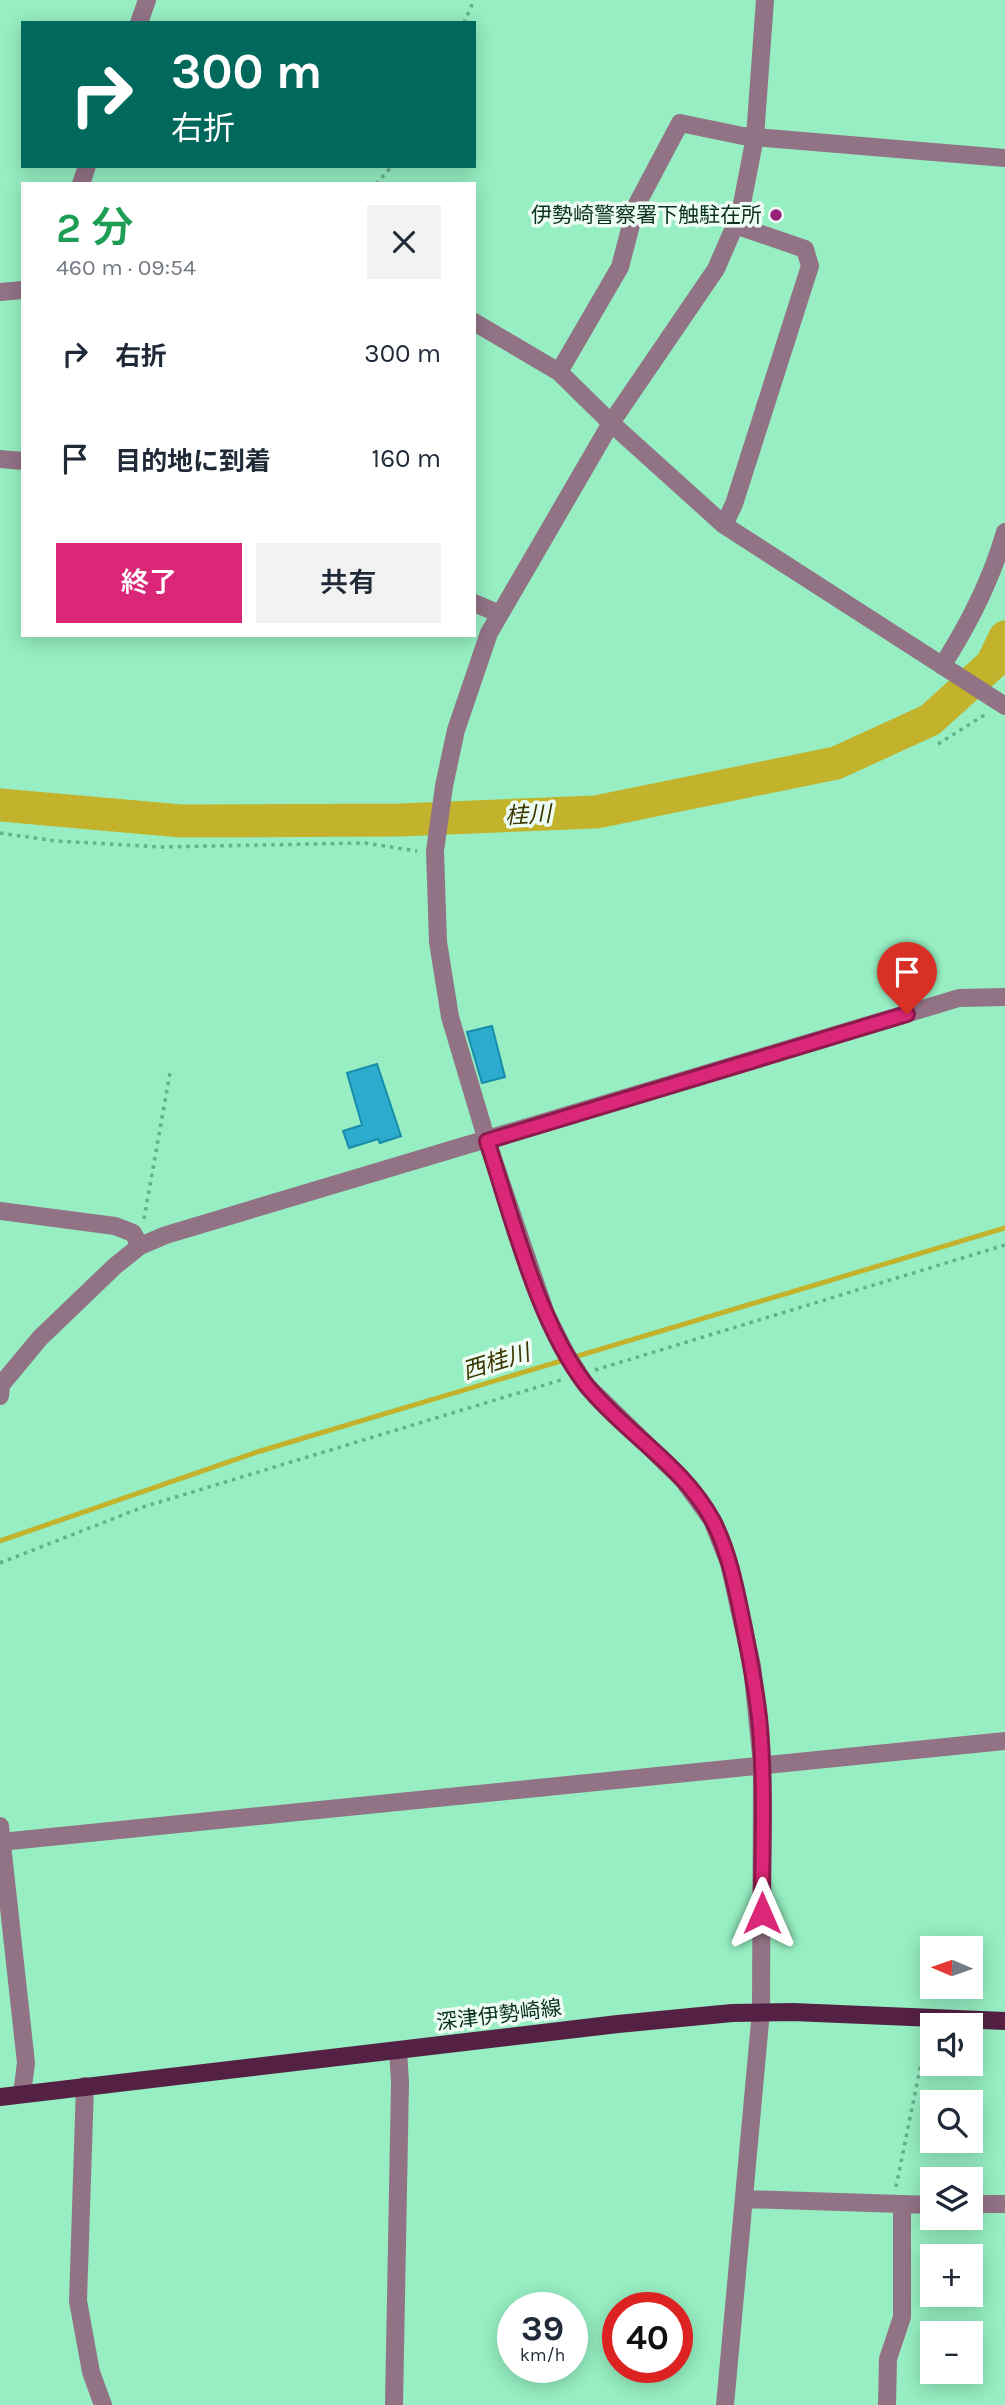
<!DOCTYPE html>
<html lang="ja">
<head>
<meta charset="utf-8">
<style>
  body { margin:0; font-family:Karla,"Noto Sans JP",sans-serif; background:#f2f2f3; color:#1f2937; height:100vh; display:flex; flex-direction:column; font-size:26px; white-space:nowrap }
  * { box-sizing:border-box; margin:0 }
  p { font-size:23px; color:#747a83 }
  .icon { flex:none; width:38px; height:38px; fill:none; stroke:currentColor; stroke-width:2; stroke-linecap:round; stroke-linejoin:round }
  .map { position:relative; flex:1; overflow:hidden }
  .side { position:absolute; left:21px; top:182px; width:455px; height:455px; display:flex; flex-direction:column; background:#fff; border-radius:0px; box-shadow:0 4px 18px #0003 }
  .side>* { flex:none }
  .banner { position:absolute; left:21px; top:21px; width:455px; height:147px; border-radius:0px; box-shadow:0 4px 18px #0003; background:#00695c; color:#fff; overflow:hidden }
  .needle { width:46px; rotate:272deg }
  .controls { position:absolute; left:920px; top:1936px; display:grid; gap:14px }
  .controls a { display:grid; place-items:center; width:63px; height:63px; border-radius:0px; background:#fff; box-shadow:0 4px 18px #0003; font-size:35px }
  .speed { position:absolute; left:497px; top:2292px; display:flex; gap:14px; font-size:35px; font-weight:700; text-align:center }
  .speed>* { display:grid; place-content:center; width:91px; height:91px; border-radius:50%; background:#fff; box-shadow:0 4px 18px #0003; line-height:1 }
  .speed small { font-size:18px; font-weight:400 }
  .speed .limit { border:10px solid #d22; background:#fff; color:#111 }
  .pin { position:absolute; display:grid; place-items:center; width:60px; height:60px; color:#fff; margin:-72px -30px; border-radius:50% 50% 50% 0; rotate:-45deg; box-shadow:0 0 7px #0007 }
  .pin .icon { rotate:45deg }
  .me { position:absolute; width:77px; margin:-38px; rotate:0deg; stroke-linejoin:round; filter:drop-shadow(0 0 5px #0008) }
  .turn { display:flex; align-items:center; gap:24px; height:147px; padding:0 35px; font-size:32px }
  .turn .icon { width:91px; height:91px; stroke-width:2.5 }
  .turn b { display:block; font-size:49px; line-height:60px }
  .round { display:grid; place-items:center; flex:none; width:74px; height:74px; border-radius:0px; background:#f2f2f3 }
  .head { display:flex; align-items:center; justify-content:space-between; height:119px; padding:0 35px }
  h1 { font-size:42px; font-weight:600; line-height:52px; color:#1e9e55 }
  .primary-button { display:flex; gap:14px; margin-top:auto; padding:14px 35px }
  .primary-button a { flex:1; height:80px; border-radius:0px; background:#db2777; color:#fff; font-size:28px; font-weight:600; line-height:80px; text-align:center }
  .primary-button a+a { background:#f2f2f3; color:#1f2937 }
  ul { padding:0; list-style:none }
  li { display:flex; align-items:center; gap:21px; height:105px; padding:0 35px }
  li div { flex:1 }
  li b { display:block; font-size:26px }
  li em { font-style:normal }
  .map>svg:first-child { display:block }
</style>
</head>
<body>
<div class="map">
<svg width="1005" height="2405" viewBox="0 0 1005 2405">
  <rect width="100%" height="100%" fill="#96eec2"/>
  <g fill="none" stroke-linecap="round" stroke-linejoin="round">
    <path stroke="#c3b22c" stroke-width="5" d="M 0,1541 L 257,1452 L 1005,1228"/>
    <path stroke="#c3b22c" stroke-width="33" d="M 0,805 L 181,821 L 400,820 L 596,812 L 836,763 L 930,720 L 992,664 L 1005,637"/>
  </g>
  <path fill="#2dabcf" stroke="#188cab" stroke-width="2" d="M 492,1026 L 505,1077 L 482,1083 L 467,1032 Z
    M 377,1064 L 401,1136 L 380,1143 L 378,1139 L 349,1148 L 343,1131 L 362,1125 L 347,1073 Z"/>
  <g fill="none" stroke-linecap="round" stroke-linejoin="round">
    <path stroke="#67ae8c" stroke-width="3.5" stroke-dasharray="3.5 5" stroke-linecap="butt" d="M 464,23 L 474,0
      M 376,184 L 392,166
      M 938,744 L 986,714
      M 0,833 L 56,841 L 162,847 L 365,843 L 417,851
      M 144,1219 L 170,1073
      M 595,1370 L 1005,1245
      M 0,1563 L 143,1507 L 561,1380
      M 896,2187 L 927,2034"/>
    <path stroke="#927386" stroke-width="18" d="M 139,23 L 147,0
      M 81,184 L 87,166
      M 0,292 L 23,290
      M 474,322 L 559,372 L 611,423 L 724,525 L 1005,706
      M 559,372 L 620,267 L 636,206 L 680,123 L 743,136 L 1005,158
      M 0,459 L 23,461
      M 724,525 L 734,504 L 810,266 L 805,249 L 735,225
      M 474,603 L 500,614
      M 942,666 C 969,624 991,581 1005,532
      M 0,1211 L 115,1226 L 133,1233 L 140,1246
      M 0,1396 L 1,1385 L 40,1338 L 115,1266 L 140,1246 L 166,1235 L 959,998 L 1005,997
      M 0,1826 L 26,2063 L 22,2094
      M 0,1842 L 1005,1741
      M 85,2086 L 78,2301 L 91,2372 L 103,2405
      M 744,2199 L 933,2205
      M 971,2204 L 1005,2204
      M 394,2405 L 400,2082 L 398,2050
      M 725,2405 L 761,2011 L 762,1765 L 752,1666 L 729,1563 L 712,1520 L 683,1480 L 586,1385 L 565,1352 L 546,1314 L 487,1141 L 450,1017 L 438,942 L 435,851 L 444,786 L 456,730 L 489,633 L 611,423 L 716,269 L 740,214 L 755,137 L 765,0
      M 887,2405 L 888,2359 L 902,2317 L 902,2205"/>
    <path stroke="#542144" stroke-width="18" d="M 0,2097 L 618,2024 L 732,2013 L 793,2012 L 1005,2021"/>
  </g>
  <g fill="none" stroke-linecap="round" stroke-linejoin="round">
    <g stroke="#8e194d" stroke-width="18">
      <path id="route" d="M 762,1913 C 762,1852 765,1789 760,1728 C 757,1692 750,1658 743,1623 C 736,1589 729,1552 713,1521 C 683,1465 626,1434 587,1386 C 538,1324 512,1216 487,1141 L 907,1014"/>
    </g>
    <use href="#route" stroke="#db2777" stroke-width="12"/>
  </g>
  <circle fill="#9a2078" stroke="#edfdf4" stroke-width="2.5" cx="776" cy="215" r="7"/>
  <g text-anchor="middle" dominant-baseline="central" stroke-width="7" stroke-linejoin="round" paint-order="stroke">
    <g font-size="21" fill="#0b3121" stroke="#edfdf4" text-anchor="end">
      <text x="762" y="215">伊勢崎警察署下触駐在所</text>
    </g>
    <g font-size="21" fill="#0b3121" stroke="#edfdf4">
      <text transform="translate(499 2015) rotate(-7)">深津伊勢崎線</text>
    </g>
    <g font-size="23" font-style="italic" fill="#3d3600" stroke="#edfdf4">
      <text transform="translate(528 815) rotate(-3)">桂川</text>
      <text transform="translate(496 1362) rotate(-17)">西桂川</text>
    </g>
  </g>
</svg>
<div class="controls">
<a><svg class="needle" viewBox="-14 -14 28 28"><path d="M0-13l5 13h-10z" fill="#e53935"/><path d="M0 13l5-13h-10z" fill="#747a83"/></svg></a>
<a><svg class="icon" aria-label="sound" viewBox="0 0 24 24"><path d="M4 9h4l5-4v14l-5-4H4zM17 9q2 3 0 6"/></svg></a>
<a><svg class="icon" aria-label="search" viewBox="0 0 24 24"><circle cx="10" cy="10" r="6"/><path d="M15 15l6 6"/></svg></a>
<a><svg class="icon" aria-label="layers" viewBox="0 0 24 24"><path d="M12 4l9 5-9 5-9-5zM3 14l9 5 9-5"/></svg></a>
<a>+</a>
<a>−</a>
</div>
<div class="speed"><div>39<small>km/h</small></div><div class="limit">40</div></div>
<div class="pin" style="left:907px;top:1014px;background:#d93025"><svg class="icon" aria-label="arrive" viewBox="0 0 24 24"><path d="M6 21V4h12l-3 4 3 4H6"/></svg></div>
<svg class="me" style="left:762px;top:1913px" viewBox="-20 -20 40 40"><path d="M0-17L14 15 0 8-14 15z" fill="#db2777" stroke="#fff" stroke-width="4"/></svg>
<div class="banner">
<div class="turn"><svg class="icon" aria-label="right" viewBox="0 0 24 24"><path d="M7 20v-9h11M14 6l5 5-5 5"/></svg><div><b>300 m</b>右折</div></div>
</div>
<section class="side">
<div class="head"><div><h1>2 分</h1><p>460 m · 09:54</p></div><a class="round"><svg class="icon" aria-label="close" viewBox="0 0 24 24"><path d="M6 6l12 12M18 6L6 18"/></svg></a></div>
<ul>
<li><svg class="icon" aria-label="right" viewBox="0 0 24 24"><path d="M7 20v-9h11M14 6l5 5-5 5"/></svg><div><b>右折</b></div><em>300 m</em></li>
<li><svg class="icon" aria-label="arrive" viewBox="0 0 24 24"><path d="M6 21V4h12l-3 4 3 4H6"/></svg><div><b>目的地に到着</b></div><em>160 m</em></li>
</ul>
<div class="primary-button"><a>終了</a><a>共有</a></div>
</section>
</div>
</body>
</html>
